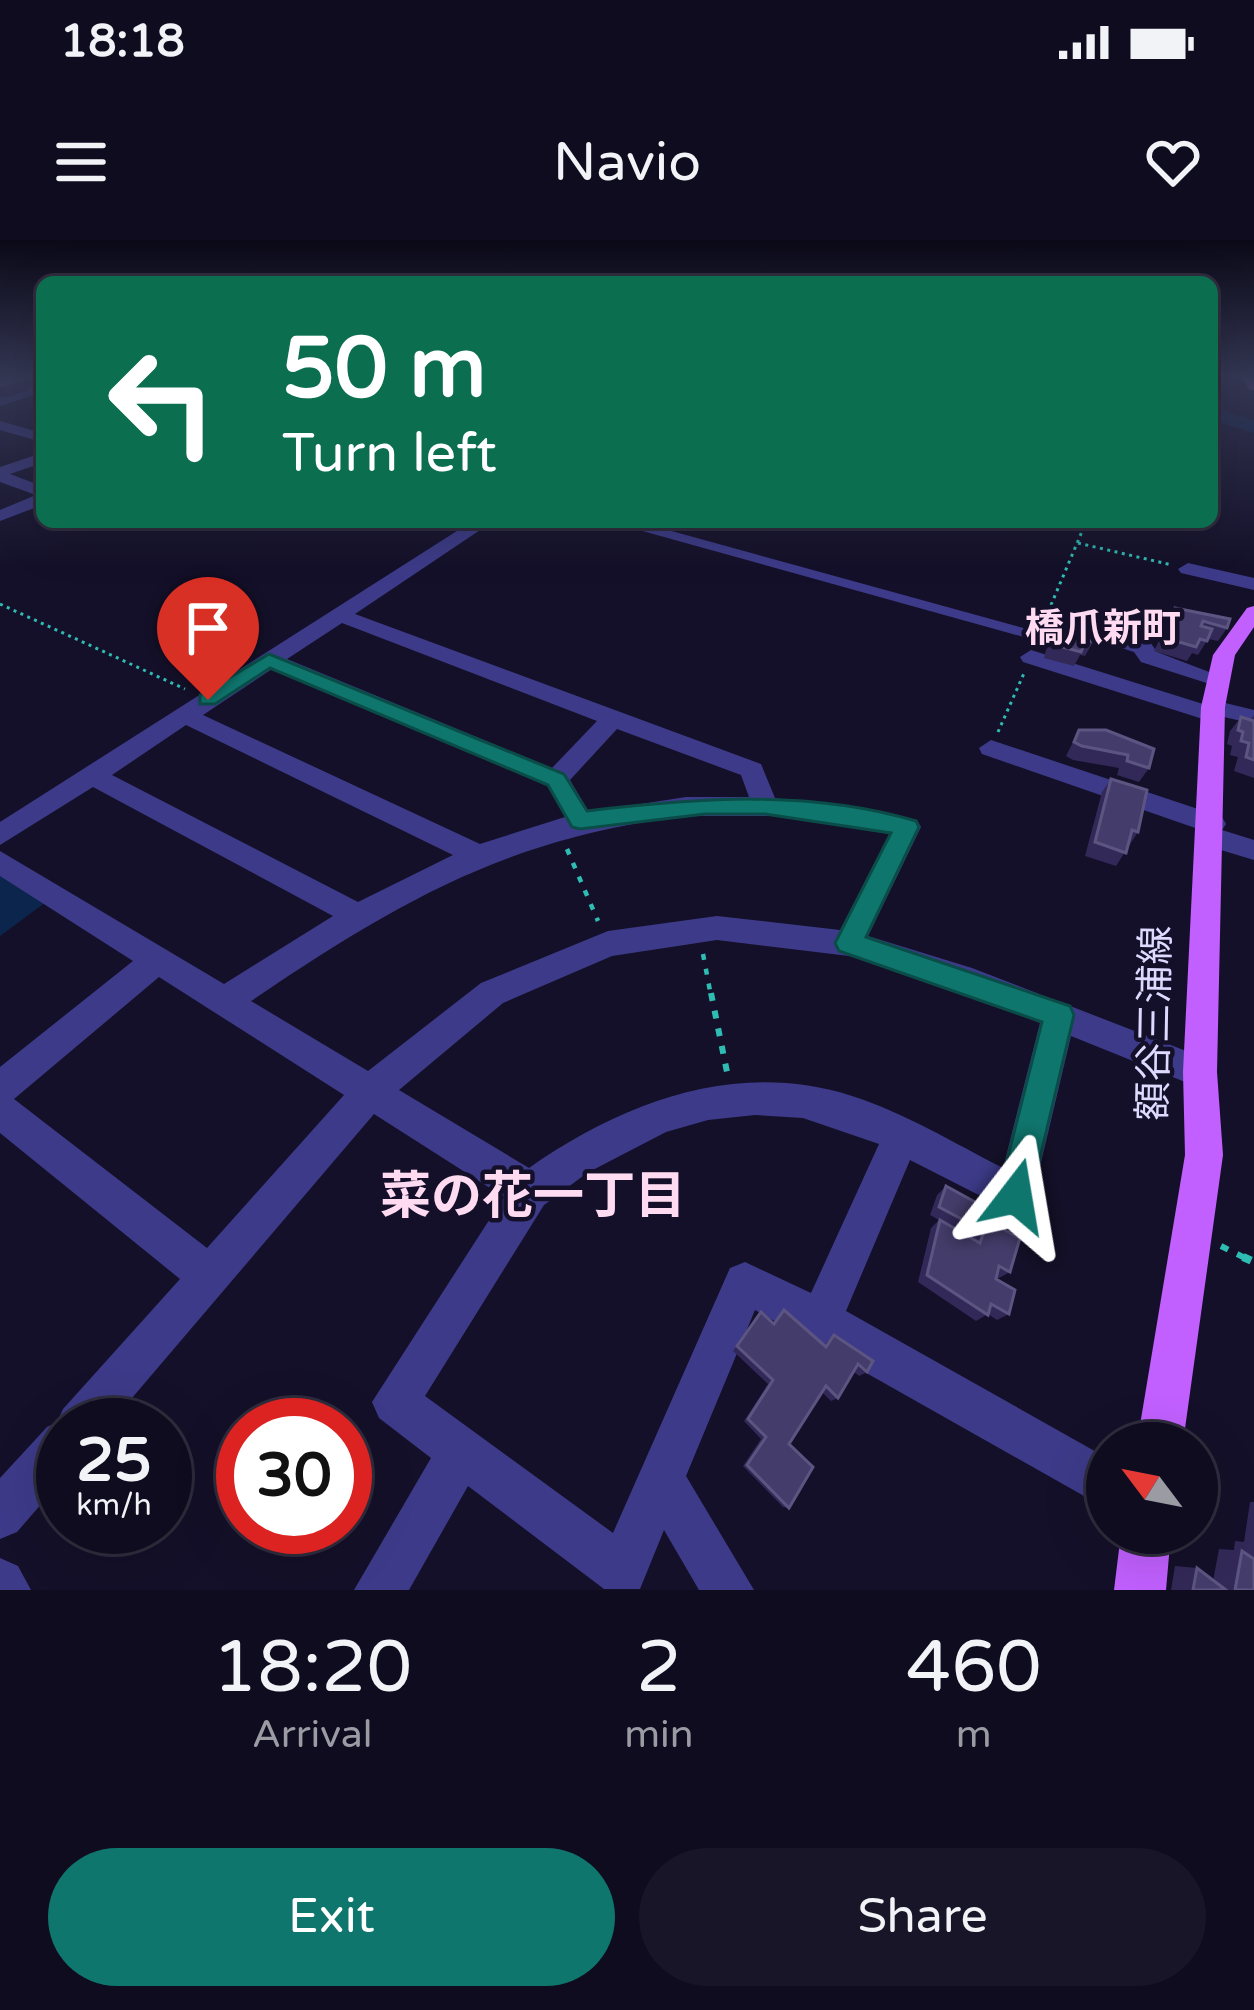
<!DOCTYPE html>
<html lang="en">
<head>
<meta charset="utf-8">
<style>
  body { margin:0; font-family:"Varela Round","Noto Sans JP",sans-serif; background:#181528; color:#f1f3f6; height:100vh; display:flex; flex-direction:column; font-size:45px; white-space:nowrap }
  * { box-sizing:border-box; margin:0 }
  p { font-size:39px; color:#9b9ba4 }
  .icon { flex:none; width:66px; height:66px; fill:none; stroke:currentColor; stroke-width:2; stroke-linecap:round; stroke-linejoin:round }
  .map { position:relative; height:1350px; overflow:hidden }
  .sheet { display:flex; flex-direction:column; background:#0f0c1f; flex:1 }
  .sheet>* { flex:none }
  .top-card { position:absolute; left:36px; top:36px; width:1182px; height:252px; border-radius:18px; box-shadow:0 12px 48px #0002,0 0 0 3px #2f2c3d; background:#0b6e4f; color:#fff; overflow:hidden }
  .needle { width:78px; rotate:302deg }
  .fabs { position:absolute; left:1086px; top:1182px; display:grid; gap:24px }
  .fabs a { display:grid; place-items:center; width:132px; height:132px; border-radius:50%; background:#0f0c1f; box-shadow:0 12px 48px #0002,0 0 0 3px #2f2c3d; font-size:60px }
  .speed { position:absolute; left:36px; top:1158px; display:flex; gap:24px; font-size:60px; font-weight:700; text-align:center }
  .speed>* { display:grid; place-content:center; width:156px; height:156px; border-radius:50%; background:#0f0c1f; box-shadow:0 12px 48px #0002,0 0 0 3px #2f2c3d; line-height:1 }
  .speed small { font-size:30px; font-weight:400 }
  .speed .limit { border:18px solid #d22; background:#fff; color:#111 }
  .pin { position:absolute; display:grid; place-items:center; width:102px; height:102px; color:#fff; margin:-123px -51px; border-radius:50% 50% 50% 0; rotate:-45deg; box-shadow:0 0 12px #0007 }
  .pin .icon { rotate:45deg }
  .me { position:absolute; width:132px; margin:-66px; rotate:14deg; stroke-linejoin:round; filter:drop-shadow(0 0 9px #0008) }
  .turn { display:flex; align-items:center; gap:42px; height:252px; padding:0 48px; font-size:54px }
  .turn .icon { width:156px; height:156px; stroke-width:2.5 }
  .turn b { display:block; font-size:84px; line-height:102px }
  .eta { display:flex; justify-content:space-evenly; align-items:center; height:204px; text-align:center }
  .eta b { font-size:72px; font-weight:600; line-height:84px }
  .primary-button { display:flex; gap:24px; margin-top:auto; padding:24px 48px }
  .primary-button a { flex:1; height:138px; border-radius:72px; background:#0f766e; color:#fff; font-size:48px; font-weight:600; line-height:138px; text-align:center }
  .primary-button a+a { background:#181528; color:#f1f3f6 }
  .status { display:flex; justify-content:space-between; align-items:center; height:84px; padding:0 60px; background:#0f0c1f; direction:ltr }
  .status svg { height:33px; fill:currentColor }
  header { display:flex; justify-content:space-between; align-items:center; height:156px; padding:0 48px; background:#0f0c1f; font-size:54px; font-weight:600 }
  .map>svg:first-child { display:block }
</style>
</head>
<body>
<div class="status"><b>18:18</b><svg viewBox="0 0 49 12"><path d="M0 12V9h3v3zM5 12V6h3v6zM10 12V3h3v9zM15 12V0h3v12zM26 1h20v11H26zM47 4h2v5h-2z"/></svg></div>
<header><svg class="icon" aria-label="menu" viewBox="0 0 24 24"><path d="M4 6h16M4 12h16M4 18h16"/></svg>Navio<svg class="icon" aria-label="heart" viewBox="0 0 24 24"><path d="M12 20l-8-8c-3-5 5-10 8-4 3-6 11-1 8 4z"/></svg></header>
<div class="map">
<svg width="1254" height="1350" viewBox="0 0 1254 1350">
  <rect width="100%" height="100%" fill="#141029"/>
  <path fill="#0c254c" d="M 0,632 L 46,662 L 0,696 Z"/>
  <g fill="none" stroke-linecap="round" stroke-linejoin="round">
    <path fill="#0c254c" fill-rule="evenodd" d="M 1212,167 L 1254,180 L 1254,193 L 1212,180 Z"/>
    <path stroke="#2fbcb2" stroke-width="3" stroke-dasharray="3 4.5" stroke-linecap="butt" d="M 1078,303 L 1172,325
      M 0,364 L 185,449
      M 1051,365 L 1086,282
      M 998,492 L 1025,431"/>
    <path stroke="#2fbcb2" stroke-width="4.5" stroke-dasharray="6 9" stroke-linecap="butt" d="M 567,609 L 598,681
      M 703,714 L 711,756"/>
    <path stroke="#2fbcb2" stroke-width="6" stroke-dasharray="8 10" stroke-linecap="butt" d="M 711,753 L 727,832
      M 1221,1006 L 1249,1020"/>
    <path stroke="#2fbcb2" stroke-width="8" stroke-dasharray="9 14" stroke-linecap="butt" d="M 1243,1017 L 1254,1022"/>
    <path fill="#3d3b89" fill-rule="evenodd" d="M 42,144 L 42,152 L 0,166 L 0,157 Z
      M 0,181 L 42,193 L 42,202 L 0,190 Z
      M 42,213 L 42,223 L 10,234 L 42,246 L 42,265 L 0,281 L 0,270 L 36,255 L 0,242 L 0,227 Z
      M 471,282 L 492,282 L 355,374 L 761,524 L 775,558 L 917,580 L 921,587 L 868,696 L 972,728 L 1212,821 L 1217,832 L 1212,843 L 1200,848 L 1071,796 L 1030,969 L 1016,974 L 910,920 L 846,1071 L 1107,1218 L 1107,1269 L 755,1070 L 686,1236 L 754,1350 L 699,1350 L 664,1290 L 640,1349 L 604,1349 L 468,1246 L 409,1350 L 354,1350 L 431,1218 L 379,1178 L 372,1162 L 504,957 L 374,874 L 109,1185 L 63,1185 L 63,1239 L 17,1292 L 0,1299 L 0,1238 L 47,1187 L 57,1182 L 63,1169 L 180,1039 L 0,893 L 0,827 L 133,721 L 0,636 L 0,611 L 224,744 L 333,676 L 93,547 L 0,605 L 0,582 ZM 342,383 L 597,481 L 552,528 L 287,419 ZM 272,429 L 547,545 L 565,577 L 480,604 L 203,475 ZM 186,485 L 453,615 L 358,662 L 112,535 ZM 617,489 L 741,535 L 749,557 L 686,557 L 589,572 L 570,540 ZM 686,576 L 781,576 L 890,594 L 840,690 L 717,676 L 608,691 L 481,743 L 368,831 L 251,761 C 398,662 507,598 686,576 ZM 717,700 L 849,716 L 954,748 L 1040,783 L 1003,928 C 954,903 905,873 852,856 C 736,819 624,862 529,928 L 399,850 L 503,763 L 612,716 ZM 159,737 L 344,855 L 207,1008 L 14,859 ZM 755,875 L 803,878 L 879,904 L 811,1053 L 745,1022 L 730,1028 L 613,1293 L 425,1156 L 544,965 L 587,933 L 666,892 L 708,880 Z
      M 610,282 L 639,282 L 1049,395 L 1031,399 Z
      M 1188,323 L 1254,338 L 1254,350 L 1181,333 L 1178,329 Z
      M 1057,375 L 1150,402 L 1157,412 L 1230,440 L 1219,447 L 1141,422 L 1134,412 L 1050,385 L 1047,381 Z
      M 1031,410 L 1203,464 L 1213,460 L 1254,470 L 1254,484 L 1224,477 L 1206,480 L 1023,422 L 1020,417 Z
      M 991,500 L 1222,577 L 1226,584 L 1222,590 L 1254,600 L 1254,620 L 1201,604 L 1197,597 L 1201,590 L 982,514 L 979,508 Z
      M 0,1318 L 18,1326 L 31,1350 L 0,1350 Z"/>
    <path fill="#c160ff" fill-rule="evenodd" d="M 1243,138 L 1254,138 L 1254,150 L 1249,149 Z
      M 1254,366 L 1254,387 L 1235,415 L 1225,467 L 1217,832 L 1223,915 L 1183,1203 L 1137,1203 L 1185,915 L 1183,832 L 1201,467 L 1213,415 L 1247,368 Z
      M 1121,1293 L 1171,1293 L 1166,1350 L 1114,1350 Z"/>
  </g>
  <path fill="#322958" d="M 1175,368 L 1227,388 L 1218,401 L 1208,399 L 1198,415 L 1192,413 L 1187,421 L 1154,411 Z
    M 1059,372 L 1074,384 L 1093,402 L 1085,416 L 1080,415 L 1074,426 L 1044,418 L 1052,386 Z
    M 1254,475 L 1254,538 L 1234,531 L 1238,517 L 1230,515 L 1232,506 L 1227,504 L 1230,491 L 1241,477 L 1250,480 Z
    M 1079,490 L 1106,490 L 1149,528 L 1139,542 L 1117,535 L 1119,528 L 1073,520 L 1066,516 Z
    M 1111,539 L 1138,592 L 1116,626 L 1085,616 L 1102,552 Z
    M 946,946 L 992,983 L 1010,1032 L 999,1038 L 997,1037 L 1009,1074 L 997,1080 L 988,1074 L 976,1081 L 918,1042 L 931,988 L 939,980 L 930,975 L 937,955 Z
    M 761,1072 L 774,1083 L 824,1105 L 834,1095 L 867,1132 L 859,1136 L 854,1132 L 838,1158 L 831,1161 L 822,1152 L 789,1204 L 789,1268 L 783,1267 L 743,1226 L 761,1199 L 744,1181 L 768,1144 L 733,1111 Z
    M 1250,1262 L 1254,1262 L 1254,1350 L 1171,1350 L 1175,1326 L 1197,1328 L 1213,1341 L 1219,1309 L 1234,1310 L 1235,1301 L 1244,1302 Z"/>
  <path fill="#1e173d" d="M 23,139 L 29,150 L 4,158 L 0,146 Z"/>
  <path fill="#443c6a" stroke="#5c5581" stroke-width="3" d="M 0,138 L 18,138 L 23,139 L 0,146 Z
    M 1175,368 L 1230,379 L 1227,388 L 1203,381 L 1201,386 L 1212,389 L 1207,401 L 1200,399 L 1196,407 L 1162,397 Z
    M 1059,372 L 1077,377 L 1074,384 L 1092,389 L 1093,402 L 1086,400 L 1081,412 L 1051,404 Z
    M 1241,477 L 1254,481 L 1254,520 L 1246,517 L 1249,503 L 1241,501 L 1243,492 L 1238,490 Z
    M 1079,490 L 1106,490 L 1154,509 L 1149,528 L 1127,521 L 1128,515 L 1082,506 L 1074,502 Z
    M 1111,539 L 1147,550 L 1138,592 L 1132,590 L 1126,613 L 1095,602 Z
    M 946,946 L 995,973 L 992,983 L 1020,998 L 1010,1032 L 999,1026 L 996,1039 L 1015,1050 L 1009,1074 L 991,1064 L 988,1075 L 927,1035 L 940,980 L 980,1003 L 984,991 L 939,967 Z
    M 784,1070 L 826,1107 L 834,1095 L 873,1121 L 867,1132 L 858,1124 L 838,1158 L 826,1146 L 789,1204 L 813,1227 L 789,1268 L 747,1225 L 766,1197 L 748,1179 L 773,1140 L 737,1106 L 761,1072 L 774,1084 Z
    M 1242,1311 L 1254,1319 L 1254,1350 L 1235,1350 Z
    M 1197,1328 L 1226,1350 L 1193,1350 Z"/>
  <linearGradient id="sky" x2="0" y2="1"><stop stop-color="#0b0917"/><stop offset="0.42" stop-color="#343754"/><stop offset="1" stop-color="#343754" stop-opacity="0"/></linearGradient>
  <rect width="1254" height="327" fill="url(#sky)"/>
  <path fill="#0f766e" stroke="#0a4d48" stroke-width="3" d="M 269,414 L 564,534 L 587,571 C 696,558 808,549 916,581 L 919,587 L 866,697 L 1070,766 L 1074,775 L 1028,968 L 1016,973 L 1003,968 L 998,956 L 1042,782 L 839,711 L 835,703 L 891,593 L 765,574 L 705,574 L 580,589 L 572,587 L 548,545 L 270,428 L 215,464 L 200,464 L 200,455 Z"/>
  <g text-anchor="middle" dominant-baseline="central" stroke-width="9" stroke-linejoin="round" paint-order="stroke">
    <g font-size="39" font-weight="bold" fill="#ffdbf2" stroke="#141029">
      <text x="1103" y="388">橋爪新町</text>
    </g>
    <g font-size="39" fill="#ddd9ff" stroke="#141029">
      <text transform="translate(1155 783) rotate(-89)">額谷三浦線</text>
    </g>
    <g font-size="51" font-weight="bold" fill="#ffdbf2" stroke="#141029">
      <text x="533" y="957">菜の花一丁目</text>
    </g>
  </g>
</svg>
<div class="fabs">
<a><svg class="needle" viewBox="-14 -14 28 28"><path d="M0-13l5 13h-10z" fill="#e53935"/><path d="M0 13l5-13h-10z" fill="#9b9ba4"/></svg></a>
</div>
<div class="speed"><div>25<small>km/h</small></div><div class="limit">30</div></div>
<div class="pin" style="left:208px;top:460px;background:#d93025"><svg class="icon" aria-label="arrive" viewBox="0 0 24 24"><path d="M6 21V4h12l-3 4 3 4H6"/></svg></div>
<svg class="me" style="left:1016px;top:956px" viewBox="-20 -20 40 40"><path d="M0-17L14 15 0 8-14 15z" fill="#0f766e" stroke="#fff" stroke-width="4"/></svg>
<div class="top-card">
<div class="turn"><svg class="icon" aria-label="left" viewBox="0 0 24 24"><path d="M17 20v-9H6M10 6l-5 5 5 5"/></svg><div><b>50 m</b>Turn left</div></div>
</div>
</div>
<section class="sheet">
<div class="eta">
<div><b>18:20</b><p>Arrival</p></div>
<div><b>2</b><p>min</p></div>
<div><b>460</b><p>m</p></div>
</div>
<div class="primary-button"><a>Exit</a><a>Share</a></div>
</section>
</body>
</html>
